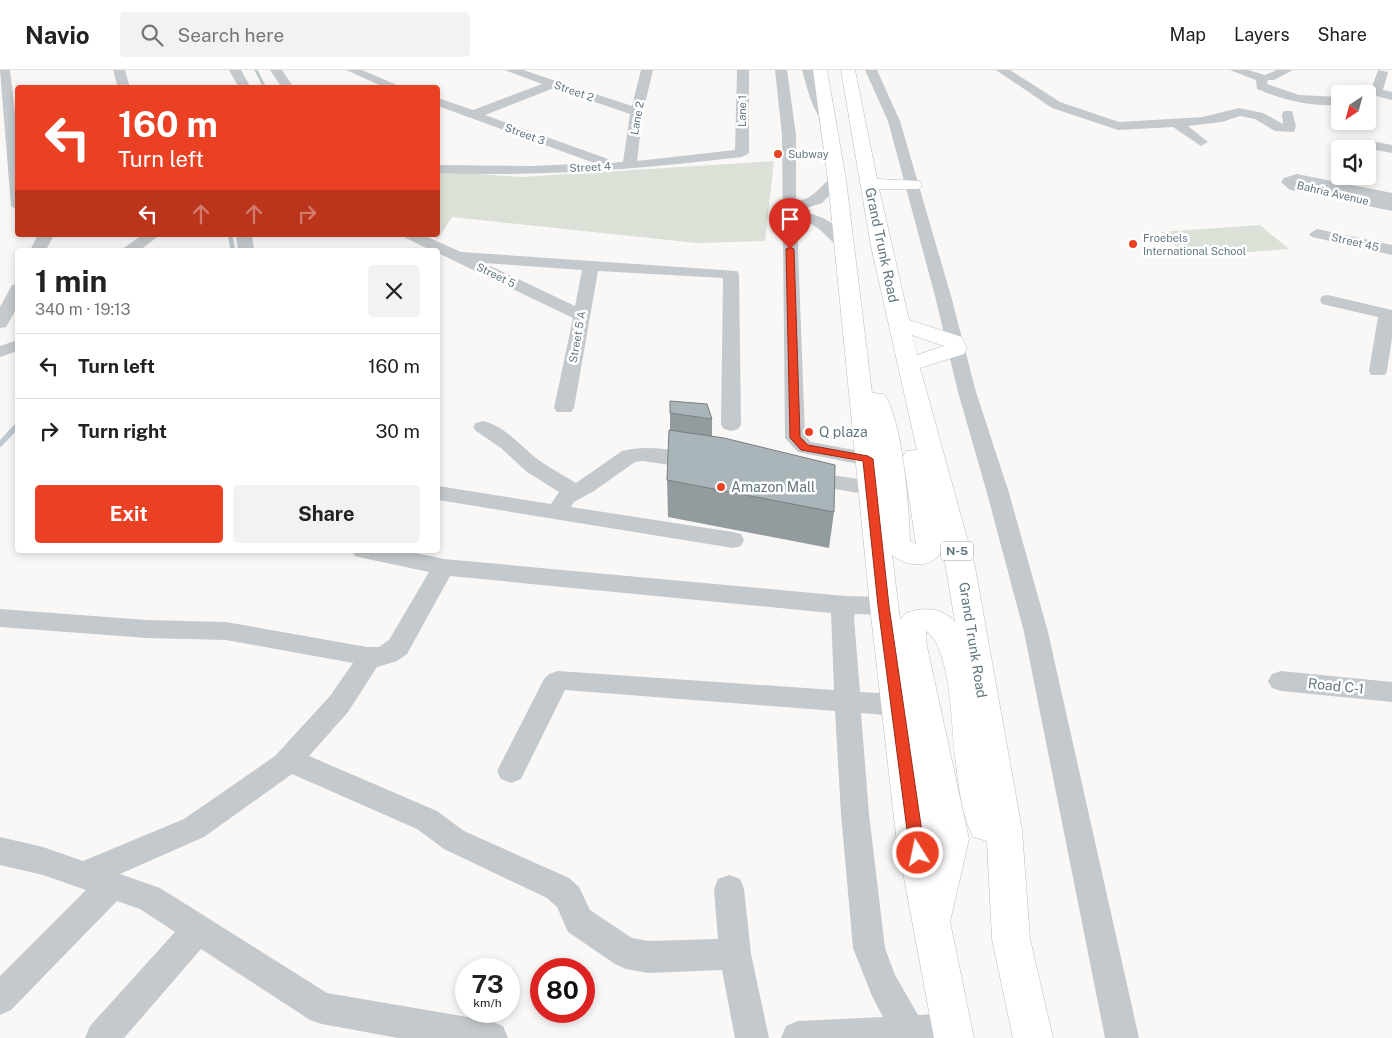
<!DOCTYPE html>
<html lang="en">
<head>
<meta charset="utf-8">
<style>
  body { margin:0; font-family:"Public Sans",sans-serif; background:#f2f2f2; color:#222; height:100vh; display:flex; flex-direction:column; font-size:19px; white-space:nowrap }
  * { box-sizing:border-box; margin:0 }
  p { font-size:16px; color:#767676 }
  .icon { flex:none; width:28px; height:28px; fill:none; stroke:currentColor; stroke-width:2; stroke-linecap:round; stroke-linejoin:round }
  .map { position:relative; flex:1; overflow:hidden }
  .side { position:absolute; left:15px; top:178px; width:425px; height:305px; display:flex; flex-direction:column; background:#fff; border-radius:5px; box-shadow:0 2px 8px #0003 }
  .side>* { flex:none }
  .hud { position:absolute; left:15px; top:15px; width:425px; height:152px; border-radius:5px; box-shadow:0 2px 8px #0003; background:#ea4124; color:#fff; overflow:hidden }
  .needle { width:32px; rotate:216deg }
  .fabs { position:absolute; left:1331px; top:15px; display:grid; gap:10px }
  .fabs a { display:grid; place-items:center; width:45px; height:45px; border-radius:5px; background:#fff; box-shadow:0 2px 8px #0003; font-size:25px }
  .speed { position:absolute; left:455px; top:888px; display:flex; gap:10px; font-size:25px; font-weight:700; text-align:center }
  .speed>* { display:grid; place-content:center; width:65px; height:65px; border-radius:50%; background:#fff; box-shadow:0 2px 8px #0003; line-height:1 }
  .speed small { font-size:12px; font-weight:400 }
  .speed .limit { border:8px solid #d22; background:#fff; color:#111 }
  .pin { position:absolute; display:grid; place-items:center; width:42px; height:42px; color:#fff; margin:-51px -21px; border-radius:50% 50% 50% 0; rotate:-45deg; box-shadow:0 0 5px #0007 }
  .pin .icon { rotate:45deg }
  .me { position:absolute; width:55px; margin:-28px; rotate:350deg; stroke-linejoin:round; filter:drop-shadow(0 0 4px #0008) }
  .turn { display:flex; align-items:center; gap:18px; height:105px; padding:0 20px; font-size:22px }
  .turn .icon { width:65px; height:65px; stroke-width:2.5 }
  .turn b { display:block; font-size:35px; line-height:42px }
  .lanes { display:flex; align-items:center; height:48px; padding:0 20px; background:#0003; justify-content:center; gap:25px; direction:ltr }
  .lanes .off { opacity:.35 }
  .round { display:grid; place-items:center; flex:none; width:52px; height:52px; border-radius:5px; background:#f2f2f2 }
  .summary { display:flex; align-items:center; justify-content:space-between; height:85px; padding:0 20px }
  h1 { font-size:30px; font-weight:700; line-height:38px }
  .primary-button { display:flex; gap:10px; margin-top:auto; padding:10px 20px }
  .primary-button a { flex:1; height:58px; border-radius:5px; background:#ea4124; color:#fff; font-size:20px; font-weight:700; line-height:58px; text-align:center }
  .primary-button a+a { background:#f2f2f2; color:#222 }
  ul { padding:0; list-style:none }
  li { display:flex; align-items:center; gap:15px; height:65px; padding:0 20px; border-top:1px solid #e0e0e0 }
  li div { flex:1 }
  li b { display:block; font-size:19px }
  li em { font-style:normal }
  header { display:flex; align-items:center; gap:30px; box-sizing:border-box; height:70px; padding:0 25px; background:#fff; border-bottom:1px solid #e0e0e0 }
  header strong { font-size:24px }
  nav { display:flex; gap:28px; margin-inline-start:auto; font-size:18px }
  .search { width:350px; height:45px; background:#f2f2f2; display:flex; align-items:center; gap:12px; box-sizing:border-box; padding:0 18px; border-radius:5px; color:#767676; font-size:19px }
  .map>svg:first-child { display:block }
</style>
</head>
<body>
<header>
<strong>Navio</strong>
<div class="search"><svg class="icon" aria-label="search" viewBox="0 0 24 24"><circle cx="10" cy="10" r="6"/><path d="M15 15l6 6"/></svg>Search here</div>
<nav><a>Map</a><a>Layers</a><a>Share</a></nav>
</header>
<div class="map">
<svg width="1392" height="968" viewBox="0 0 1392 968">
  <rect width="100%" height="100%" fill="#f9f8f6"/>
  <path fill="#dbe1d7" d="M 774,91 L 765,171 L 697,173 L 452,147 L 438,169 L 431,165 L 438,165 L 438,101 L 521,107 Z
    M 1260,155 L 1289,179 L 1187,187 L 1161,162 Z"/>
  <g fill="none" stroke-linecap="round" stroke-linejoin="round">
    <path stroke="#bdcace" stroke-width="3" d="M 256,0 L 265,18"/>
    <path stroke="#bdcace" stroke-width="4.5" d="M 230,165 L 233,180
      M 13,360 L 18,354"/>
    <path stroke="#bdcace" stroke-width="5.5" d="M 0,374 L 14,359"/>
    <g stroke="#b8bdbf" stroke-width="1">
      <path id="trunk" d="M 813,0 L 827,0 L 846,110 L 872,323 L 884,324 C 903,351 909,437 910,471 L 916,474 L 903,387 L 906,381 L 917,380 L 871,176 L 841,0 L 855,0 L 877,109 L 919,111 L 922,115 L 919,119 L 879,119 L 909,250 L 962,267 L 967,279 L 964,284 L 920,298 L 975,497 L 1022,760 L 1030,869 L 1053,968 L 1013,968 L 992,869 L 987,771 L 973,767 C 961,743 958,712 955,685 C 951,656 952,579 926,561 L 926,572 L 969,769 L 950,852 L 974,968 L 934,968 L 896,765 L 870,536 L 828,110 ZM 912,265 L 944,276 L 917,285 ZM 943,480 L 955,552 C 942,537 923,537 906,543 L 900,550 L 892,485 C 908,497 931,500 943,480 ZM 928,743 L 933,769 L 933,771 Z"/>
    </g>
    <path fill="#c3c9cc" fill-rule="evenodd" d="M 0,0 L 10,0 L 18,67 L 18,140 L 11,136 Z
      M 113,0 L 125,0 L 130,18 L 118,18 Z
      M 229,0 L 241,0 L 251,18 L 239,18 Z
      M 270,0 L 282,0 L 294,18 L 282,18 Z
      M 346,0 L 362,0 L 404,18 L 386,18 Z
      M 505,0 L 523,0 L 632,36 L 641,0 L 653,0 L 643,42 L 637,91 L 735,80 L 737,0 L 749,0 L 749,83 L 742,87 C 640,99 541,107 438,103 L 438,95 L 534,96 L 594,93 L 438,36 L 438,28 L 473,40 L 542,14 ZM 554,18 L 630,44 L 623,92 L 609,93 L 608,89 L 485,45 Z
      M 775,0 L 787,0 L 796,65 L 796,131 C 818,129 821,110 837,106 L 844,110 L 822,133 L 797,141 C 820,144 838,153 852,173 L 844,178 C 827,174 825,154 797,150 L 805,366 L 811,372 L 875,384 L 878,389 L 875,394 L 868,396 L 798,382 L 785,368 L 782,65 Z
      M 865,0 L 877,0 L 900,51 L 951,226 L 976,322 L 1009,423 L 1048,562 L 1139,968 L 1105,968 L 1024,562 L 987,423 L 958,322 L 935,226 L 888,51 Z
      M 996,0 L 1010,0 L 1060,32 L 1119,52 L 1203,47 L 1239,38 L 1263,43 L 1283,54 L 1282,44 L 1284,41 L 1292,41 L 1296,56 L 1294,62 L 1275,61 L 1255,49 L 1240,46 L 1222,52 L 1188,56 L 1208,72 L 1201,76 L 1173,57 L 1118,60 L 1052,38 Z
      M 1230,0 L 1248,0 L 1265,5 L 1277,0 L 1293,0 L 1274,10 L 1268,10 L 1267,14 L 1299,25 L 1340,27 L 1340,35 C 1311,37 1283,30 1257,19 L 1256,10 Z
      M 1378,0 L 1388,2 L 1383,20 L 1392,22 L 1392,30 L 1372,25 L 1370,22 Z
      M 1371,71 L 1392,75 L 1392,83 L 1366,78 L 1364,75 Z
      M 1317,159 L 1392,175 L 1392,185 L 1312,167 L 1309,164 Z
      M 38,165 L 54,165 L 46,180 L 30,180 Z
      M 142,165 L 160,165 L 140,180 L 121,180 Z
      M 236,165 L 252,165 L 254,180 L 238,180 Z
      M 403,165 L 423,165 L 461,182 L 737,201 L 739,204 L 741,355 L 738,359 L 731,361 L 724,359 L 721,355 L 723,208 L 598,201 L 574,338 L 571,342 L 557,342 L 554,338 L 573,248 L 438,183 L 438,180 L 430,180 L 406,168 ZM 484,193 L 582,200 L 575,236 Z
      M 18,214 L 18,236 L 6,257 L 0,258 L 0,237 L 12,215 Z
      M 1328,225 L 1392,240 L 1392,268 L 1387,301 L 1385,305 L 1371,305 L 1369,301 L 1378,247 L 1322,234 L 1320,230 L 1322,226 Z
      M 18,270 L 18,281 L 0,287 L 0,276 Z
      M 483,351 C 508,357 522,379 543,393 C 553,400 565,406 576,413 L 622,381 C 647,374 679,380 704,387 L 707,392 L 704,397 L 697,399 L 643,391 L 635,392 L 594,421 L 574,432 L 571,437 L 733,462 L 741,464 L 744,470 L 741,476 L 733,478 L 438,430 L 438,416 L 551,434 L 559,422 L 527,402 L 501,378 L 476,361 L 473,357 L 476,353 Z
      M 805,401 L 871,411 L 878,413 L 882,418 L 878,423 L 871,425 L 798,413 L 795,408 L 798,403 Z
      M 352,480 L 402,480 L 444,489 L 845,526 L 884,527 L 892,530 L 896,536 L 892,542 L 884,545 L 855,544 L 854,548 L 860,622 L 897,624 L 906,627 L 910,635 L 906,643 L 897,646 L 861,643 L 869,744 L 885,878 L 895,905 L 918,945 L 952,943 L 964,948 L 969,960 L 965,968 L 781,968 L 786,956 L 798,951 L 883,947 L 872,926 L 853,878 L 841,744 L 835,641 L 565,620 L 521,709 L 511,713 L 501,709 L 497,701 L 544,609 L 549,604 L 558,601 L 834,620 L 831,543 L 450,506 L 407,584 L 397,591 L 377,597 L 348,642 L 309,686 L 437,741 L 464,761 L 569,808 L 579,817 L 590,840 L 632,868 L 648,871 L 718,869 L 714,819 L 718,809 L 729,805 L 740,809 L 744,819 L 751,884 L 769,968 L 735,968 L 722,900 L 648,903 L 626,899 L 615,894 L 568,862 L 557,837 L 547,828 L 444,779 L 417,759 L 292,704 L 204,767 L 120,804 L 160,818 L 327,923 L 491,951 L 503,956 L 508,968 L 398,968 L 322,954 L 310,950 L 201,879 L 124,968 L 85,968 L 90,956 L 175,862 L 140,839 L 117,831 L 11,940 L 0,945 L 0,906 L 86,820 L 43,805 L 0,795 L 0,767 L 43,777 L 83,791 L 184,749 L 275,686 L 330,626 L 353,593 L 226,570 L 147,568 L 0,557 L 0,539 L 147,550 L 226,552 L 367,577 L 379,577 L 389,570 L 429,502 L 363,488 L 355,486 Z
      M 1281,601 L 1392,612 L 1392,632 L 1281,621 L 1272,618 L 1268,611 L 1272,604 Z"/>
    <path fill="#c3c9cc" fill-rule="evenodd" d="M 802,0 L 816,0 L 825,29 L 835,48 L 832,51 L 822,51 C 811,36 807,18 802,0 Z
      M 1297,104 L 1392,123 L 1392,141 L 1296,121 L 1290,120 L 1281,112 L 1284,108 Z"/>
    <use href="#trunk" fill="#fff" fill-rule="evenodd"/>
  </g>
  <path fill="#929c9f" d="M 670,343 L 712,349 L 712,366 L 834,442 L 829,478 L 668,447 L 667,410 L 670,361 Z"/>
  <path fill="#aab5b9" stroke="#777f82" d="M 670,331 L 707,334 L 712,349 L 670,343 Z
    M 669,360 L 724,368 L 835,395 L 834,442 L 667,410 Z"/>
  <path fill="#ea4124" stroke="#982a17" d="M 790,177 L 794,179 L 800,367 L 808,375 L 868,386 L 873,389 L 889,536 L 925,783 L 923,788 L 918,790 L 912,788 L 910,783 L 878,536 L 863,391 L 801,380 L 790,368 L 786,179 Z"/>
  <g fill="#ea4124" stroke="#fff" stroke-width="2">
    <circle cx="778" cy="84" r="5"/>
    <circle cx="1133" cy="174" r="5"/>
    <circle cx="809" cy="362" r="5"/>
    <circle cx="721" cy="417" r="5"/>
  </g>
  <g text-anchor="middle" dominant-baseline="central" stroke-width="5" stroke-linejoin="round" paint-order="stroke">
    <g font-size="11" fill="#627782" stroke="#fff">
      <text transform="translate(574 21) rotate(19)">Street 2</text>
      <text transform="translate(742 41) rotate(-89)">Lane 1</text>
      <text transform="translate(637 48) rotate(-80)">Lane 2</text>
      <text transform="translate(525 64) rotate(20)">Street 3</text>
      <text transform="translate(590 97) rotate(-3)">Street 4</text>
      <text transform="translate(1333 123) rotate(13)">Bahria Avenue</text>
      <text transform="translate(1355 172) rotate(13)">Street 45</text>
      <text transform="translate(496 205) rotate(26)">Street 5</text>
      <text transform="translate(577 267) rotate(-80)">Street 5 A</text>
    </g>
    <g font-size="11" fill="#627782" stroke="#fff" text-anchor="start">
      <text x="788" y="84">Subway</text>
      <text x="1143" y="168">Froebels<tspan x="1143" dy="13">International School</tspan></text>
    </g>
    <rect fill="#fff" stroke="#91a0a8" stroke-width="1" x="941" y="471.5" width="32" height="19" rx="4"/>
    <g font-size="12" font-weight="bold" fill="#627782">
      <text x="957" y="481">N-5</text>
    </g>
    <g font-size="14" fill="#627782" stroke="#fff">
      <text transform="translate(882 175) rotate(78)">Grand Trunk Road</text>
      <text transform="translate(973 570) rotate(81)">Grand Trunk Road</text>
      <text transform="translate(1336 616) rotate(6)">Road C-1</text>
    </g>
    <g font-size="14" fill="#627782" stroke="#fff" text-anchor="start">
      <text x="819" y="362">Q plaza</text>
      <text x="731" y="417">Amazon Mall</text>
    </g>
  </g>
</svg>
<div class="fabs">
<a><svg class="needle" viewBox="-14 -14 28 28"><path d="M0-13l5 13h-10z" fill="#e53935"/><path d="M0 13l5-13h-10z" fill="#767676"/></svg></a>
<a><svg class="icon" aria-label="sound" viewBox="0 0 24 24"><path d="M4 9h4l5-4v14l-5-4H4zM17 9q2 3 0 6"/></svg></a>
</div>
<div class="speed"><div>73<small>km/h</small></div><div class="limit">80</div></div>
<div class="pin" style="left:790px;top:179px;background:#d93025"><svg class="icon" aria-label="arrive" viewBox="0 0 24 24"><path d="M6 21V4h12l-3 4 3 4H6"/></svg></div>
<svg class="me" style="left:918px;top:783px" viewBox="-20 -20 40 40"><circle r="17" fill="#ea4124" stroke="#fff" stroke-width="3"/><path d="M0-11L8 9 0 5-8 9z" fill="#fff"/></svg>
<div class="hud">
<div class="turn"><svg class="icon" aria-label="left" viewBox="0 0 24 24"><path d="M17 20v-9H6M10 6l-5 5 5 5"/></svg><div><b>160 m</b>Turn left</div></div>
<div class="lanes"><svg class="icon" aria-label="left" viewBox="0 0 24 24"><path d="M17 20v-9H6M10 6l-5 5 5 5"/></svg><svg class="icon off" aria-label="ahead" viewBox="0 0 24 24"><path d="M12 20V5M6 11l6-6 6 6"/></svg><svg class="icon off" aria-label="ahead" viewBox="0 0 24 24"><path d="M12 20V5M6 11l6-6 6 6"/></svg><svg class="icon off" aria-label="right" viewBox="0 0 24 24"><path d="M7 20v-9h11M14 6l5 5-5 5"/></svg></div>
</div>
<section class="side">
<div class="summary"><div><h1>1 min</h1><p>340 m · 19:13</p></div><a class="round"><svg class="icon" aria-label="close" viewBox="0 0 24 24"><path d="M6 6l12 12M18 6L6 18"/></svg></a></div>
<ul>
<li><svg class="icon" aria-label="left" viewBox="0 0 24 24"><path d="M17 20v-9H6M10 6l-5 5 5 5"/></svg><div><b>Turn left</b></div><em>160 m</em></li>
<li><svg class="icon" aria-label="right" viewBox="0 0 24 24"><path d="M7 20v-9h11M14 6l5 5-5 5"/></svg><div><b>Turn right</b></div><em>30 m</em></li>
</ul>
<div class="primary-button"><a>Exit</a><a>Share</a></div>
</section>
</div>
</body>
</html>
